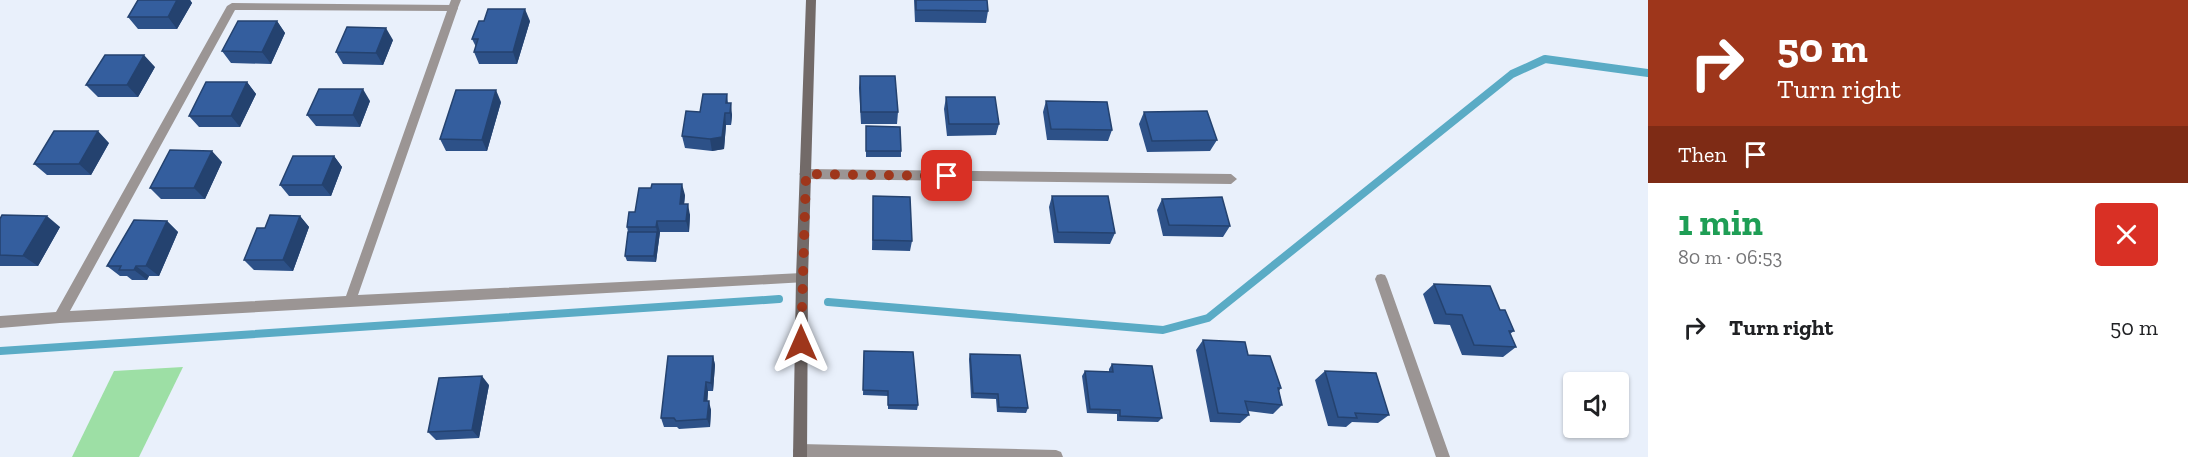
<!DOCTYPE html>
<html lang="en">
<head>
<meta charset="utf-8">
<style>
  body { margin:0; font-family:"Zilla Slab",serif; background:#f2f2f2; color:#202124; height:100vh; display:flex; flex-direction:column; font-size:22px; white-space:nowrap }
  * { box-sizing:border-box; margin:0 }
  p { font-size:20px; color:#757577 }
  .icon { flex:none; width:33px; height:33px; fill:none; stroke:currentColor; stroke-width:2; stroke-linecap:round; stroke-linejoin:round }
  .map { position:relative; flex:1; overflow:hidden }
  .sheet { display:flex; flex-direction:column; background:#fff; width:540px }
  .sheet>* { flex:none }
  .top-card { background:#9e361b; color:#fff; overflow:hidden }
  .buttons { position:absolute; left:1563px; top:372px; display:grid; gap:12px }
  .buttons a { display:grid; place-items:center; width:66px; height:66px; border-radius:6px; background:#fff; box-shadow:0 2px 4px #0004; font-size:30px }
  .pin { position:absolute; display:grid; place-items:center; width:51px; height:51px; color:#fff; margin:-26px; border-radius:12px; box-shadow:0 3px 9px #0006 }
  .me { position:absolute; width:66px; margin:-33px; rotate:0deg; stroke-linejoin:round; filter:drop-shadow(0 0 4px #0008) }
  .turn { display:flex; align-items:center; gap:21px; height:126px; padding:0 30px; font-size:27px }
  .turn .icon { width:78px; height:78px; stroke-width:2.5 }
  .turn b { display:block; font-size:42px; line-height:51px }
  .then { display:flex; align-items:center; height:57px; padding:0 30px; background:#0003; gap:12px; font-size:22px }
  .round { display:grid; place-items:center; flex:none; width:63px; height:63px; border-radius:6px; background:#f2f2f2 }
  .overview { display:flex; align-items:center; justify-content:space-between; height:102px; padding:0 30px }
  h1 { font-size:36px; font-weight:700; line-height:45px; color:#1e9e55 }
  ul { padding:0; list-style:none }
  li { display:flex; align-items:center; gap:18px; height:84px; padding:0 30px }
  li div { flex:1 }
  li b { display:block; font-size:22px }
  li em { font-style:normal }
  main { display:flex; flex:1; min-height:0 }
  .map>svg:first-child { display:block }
</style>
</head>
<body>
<main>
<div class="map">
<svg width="1648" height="457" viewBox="0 0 1648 457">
  <rect width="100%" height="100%" fill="#e9f0fb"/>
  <path fill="#9ddfa5" d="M 183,367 L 139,457 L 72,457 L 114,371 Z"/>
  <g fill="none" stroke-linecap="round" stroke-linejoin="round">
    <path stroke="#5aabc5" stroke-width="8" d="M 828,302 L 1163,330 L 1208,318 L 1512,74 L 1545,59 L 1648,73
      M 0,351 L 779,299"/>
    <path fill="#9b9594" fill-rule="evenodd" d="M 451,0 L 461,0 L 457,10 L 449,10 L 448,8 Z
      M 805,169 L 1231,174 L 1237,179 L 1231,184 L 805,179 L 799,174 Z
      M 1381,274 L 1385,275 L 1387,279 L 1450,457 L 1436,457 L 1375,279 L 1377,275 Z"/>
    <path fill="#9b9594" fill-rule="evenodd" d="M 232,3 L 453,5 L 458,8 L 358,295 L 802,273 L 806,274 L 808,278 L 806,282 L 60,323 L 0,328 L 0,316 L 56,312 L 227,6 ZM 235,10 L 447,11 L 346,296 L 70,311 Z
      M 800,444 L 1056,450 L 1061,452 L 1063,457 L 798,457 L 795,456 L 793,451 L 795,446 Z"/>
    <path fill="#726a68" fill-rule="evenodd" d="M 806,0 L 816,0 L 808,278 L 807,457 L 793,457 L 796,278 Z"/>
  </g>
  <path fill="#2d5188" d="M 138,0 L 190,0 L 192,3 L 177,29 L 138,29 L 128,17 Z
    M 914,0 L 987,0 L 988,11 L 986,23 L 915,22 Z
    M 277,21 L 285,33 L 271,64 L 231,63 L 222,51 Z
    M 530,21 L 517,64 L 479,64 L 474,52 L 476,47 L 472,39 Z
    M 393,40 L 383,65 L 343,64 L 336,52 Z
    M 155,67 L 138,97 L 98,97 L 86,85 Z
    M 860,76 L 898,112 L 897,124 L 861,124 L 859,88 Z
    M 247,82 L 256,94 L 240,127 L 199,127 L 189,116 Z
    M 727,94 L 728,103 L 732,115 L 731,125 L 726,125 L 724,149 L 712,151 L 685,148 L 682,136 L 700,112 Z
    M 946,97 L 999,124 L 996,135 L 947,136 L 944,109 Z
    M 370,101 L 360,127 L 316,126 L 307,115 Z
    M 1046,101 L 1112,130 L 1108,141 L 1047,140 L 1043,112 Z
    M 501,102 L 487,151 L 446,151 L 440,139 Z
    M 1144,112 L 1217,140 L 1210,151 L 1147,152 L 1139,124 Z
    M 866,126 L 901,151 L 901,157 L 866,157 Z
    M 109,143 L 91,175 L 47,175 L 34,164 Z
    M 334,156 L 342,167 L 331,196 L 289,196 L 280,185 Z
    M 222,162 L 205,199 L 161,199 L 150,188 Z
    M 685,195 L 684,204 L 690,215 L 689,232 L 660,232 L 656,262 L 627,261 L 625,256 L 628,232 L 627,227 L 635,212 Z
    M 873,196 L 912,241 L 910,251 L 872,250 Z
    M 1052,196 L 1115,233 L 1110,244 L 1054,243 L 1049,207 Z
    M 1162,199 L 1230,226 L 1223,237 L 1163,236 L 1157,210 Z
    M 300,216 L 309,227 L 293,271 L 254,270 L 244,260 L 265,228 Z
    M 0,219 L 60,227 L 38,266 L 0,266 Z
    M 167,221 L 178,232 L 159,276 L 149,276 L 147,280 L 132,280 L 127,276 L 120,276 L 107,266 Z
    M 1434,284 L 1500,310 L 1514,331 L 1510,334 L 1516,347 L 1503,357 L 1462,355 L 1450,325 L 1434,324 L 1423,294 Z
    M 1203,340 L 1248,355 L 1281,388 L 1279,391 L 1282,405 L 1273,414 L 1248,411 L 1249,415 L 1240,423 L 1210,422 L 1196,350 Z
    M 864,351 L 918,405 L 917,410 L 888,409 L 888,396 L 863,395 Z
    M 970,354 L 1028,408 L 1026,413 L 997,412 L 996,399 L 971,398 L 969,359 Z
    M 713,356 L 715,365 L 713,391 L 708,391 L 707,401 L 711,410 L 710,427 L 679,429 L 677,427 L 664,427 L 661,418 Z
    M 1112,364 L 1162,418 L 1158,422 L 1117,421 L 1117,414 L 1087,413 L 1082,376 L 1085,371 L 1109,372 L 1109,369 Z
    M 1325,371 L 1389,415 L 1378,423 L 1352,422 L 1346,427 L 1328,426 L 1315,380 Z
    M 489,385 L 479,438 L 436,440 L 428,432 Z"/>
  <path fill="#24426f" d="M 177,0 L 190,0 L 192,3 L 177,29 L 168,17 Z
    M 525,9 L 530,21 L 517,64 L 513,52 Z
    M 277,21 L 285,33 L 271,64 L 262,52 Z
    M 386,28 L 393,40 L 383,65 L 376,53 Z
    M 144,55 L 155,67 L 138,97 L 127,85 Z
    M 247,82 L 256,94 L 240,127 L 231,116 Z
    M 363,89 L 370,101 L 360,127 L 353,115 Z
    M 496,90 L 501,102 L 487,151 L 482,140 Z
    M 731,103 L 732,115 L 731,125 L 730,113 Z
    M 725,113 L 726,125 L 724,149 L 712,151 L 710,139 Z
    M 98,131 L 109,143 L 91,175 L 79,164 Z
    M 212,151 L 222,162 L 205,199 L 194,188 Z
    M 334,156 L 342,167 L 331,196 L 322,185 Z
    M 682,184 L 685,195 L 683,215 L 680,204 Z
    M 688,204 L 690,215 L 689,232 L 686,221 Z
    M 47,216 L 60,227 L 38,266 L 23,256 Z
    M 300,216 L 309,227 L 293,271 L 283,260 Z
    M 167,221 L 178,232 L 159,276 L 146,266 Z
    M 657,221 L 660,232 L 656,262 L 654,256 L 657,232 L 656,227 Z
    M 136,266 L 149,276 L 147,280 L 134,270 Z
    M 713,356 L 715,365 L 713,391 L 711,383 Z
    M 482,376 L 489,385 L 479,438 L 472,430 Z
    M 706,382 L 708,391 L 707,410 L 704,401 Z
    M 709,401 L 711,410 L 710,427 L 707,419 Z"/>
  <path fill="#345e9e" stroke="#24426f" stroke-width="1.5" d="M 138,0 L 177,0 L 168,17 L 128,17 Z
    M 916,0 L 987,0 L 988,11 L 916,10 Z
    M 488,9 L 525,9 L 513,52 L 474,52 L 478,39 L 472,39 L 479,21 L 484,21 Z
    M 238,21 L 277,21 L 262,52 L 222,51 Z
    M 347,27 L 386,28 L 376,53 L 336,52 Z
    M 105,55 L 144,55 L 127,85 L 86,85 Z
    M 860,76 L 895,76 L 898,112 L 861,112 Z
    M 206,82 L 247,82 L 231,116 L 189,116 Z
    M 319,89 L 363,89 L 353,115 L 307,115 Z
    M 456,90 L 496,90 L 482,140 L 440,139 Z
    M 703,94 L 727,94 L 726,103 L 731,103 L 730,113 L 725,113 L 722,137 L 710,139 L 682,136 L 686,111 L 700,112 Z
    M 946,97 L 995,97 L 999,124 L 949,124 Z
    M 1046,101 L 1107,102 L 1112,130 L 1051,129 Z
    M 1207,111 L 1217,140 L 1152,141 L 1144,112 Z
    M 866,126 L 900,127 L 901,151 L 866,151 Z
    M 54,131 L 98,131 L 79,164 L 34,164 Z
    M 170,150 L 212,151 L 194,188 L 150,188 Z
    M 293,156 L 334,156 L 322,185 L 280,185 Z
    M 652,184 L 682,184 L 680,204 L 688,204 L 686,221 L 657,221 L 656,227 L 627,227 L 629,212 L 635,212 L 639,188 L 651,188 Z
    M 873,196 L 910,197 L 912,241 L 873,240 Z
    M 1052,196 L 1108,196 L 1115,233 L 1058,232 Z
    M 1222,197 L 1230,226 L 1169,225 L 1162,199 Z
    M 2,215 L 47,216 L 23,256 L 0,255 L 0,219 Z
    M 270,215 L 300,216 L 283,260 L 244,260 L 257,228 L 265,228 Z
    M 134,220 L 167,221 L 146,266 L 136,266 L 134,270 L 119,270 L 121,266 L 107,266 Z
    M 628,232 L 657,232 L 654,256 L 625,256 Z
    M 1434,284 L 1490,286 L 1500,310 L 1505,310 L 1514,331 L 1509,331 L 1516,347 L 1474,345 L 1462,315 L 1446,314 Z
    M 1203,340 L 1245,342 L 1248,355 L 1270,356 L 1281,388 L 1278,388 L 1282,405 L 1245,401 L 1249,415 L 1218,413 Z
    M 864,351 L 913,352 L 918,405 L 888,405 L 888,391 L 863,390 Z
    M 970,354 L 1020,355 L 1028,408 L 999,407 L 998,394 L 973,393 Z
    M 668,356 L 713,356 L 711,383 L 706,382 L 704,401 L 709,401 L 707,419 L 676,421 L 674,418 L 661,418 Z
    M 1112,364 L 1152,366 L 1162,418 L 1120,416 L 1120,410 L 1090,409 L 1085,371 L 1113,372 Z
    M 1325,371 L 1376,373 L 1389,415 L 1355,413 L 1357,418 L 1338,417 Z
    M 482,376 L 472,430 L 428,432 L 439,378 Z"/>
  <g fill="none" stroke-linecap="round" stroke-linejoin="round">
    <path stroke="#9e361b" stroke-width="10" stroke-dasharray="0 18" d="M 801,343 L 806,174 L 947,176"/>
  </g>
</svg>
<div class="buttons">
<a><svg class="icon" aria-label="sound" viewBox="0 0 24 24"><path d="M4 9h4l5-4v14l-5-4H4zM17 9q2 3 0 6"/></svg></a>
</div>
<div class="pin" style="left:947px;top:176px;background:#d93025"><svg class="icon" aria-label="arrive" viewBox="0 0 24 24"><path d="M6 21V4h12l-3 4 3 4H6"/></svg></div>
<svg class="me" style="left:801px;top:343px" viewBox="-20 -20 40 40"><path d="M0-17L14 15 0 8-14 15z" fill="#9e361b" stroke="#fff" stroke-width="4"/></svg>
</div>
<section class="sheet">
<div class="top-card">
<div class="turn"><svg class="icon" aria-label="right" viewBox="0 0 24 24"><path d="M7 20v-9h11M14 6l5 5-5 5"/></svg><div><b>50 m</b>Turn right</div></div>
<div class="then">Then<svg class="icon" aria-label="arrive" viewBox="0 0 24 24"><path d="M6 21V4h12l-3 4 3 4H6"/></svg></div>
</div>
<div class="overview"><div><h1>1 min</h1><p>80 m · 06:53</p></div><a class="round" style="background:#d93025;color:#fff"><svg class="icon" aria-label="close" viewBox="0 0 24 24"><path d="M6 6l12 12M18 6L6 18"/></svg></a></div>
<ul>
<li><svg class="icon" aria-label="right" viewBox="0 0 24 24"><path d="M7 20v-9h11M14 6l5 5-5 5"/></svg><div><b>Turn right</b></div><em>50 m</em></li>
</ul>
</section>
</main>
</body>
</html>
